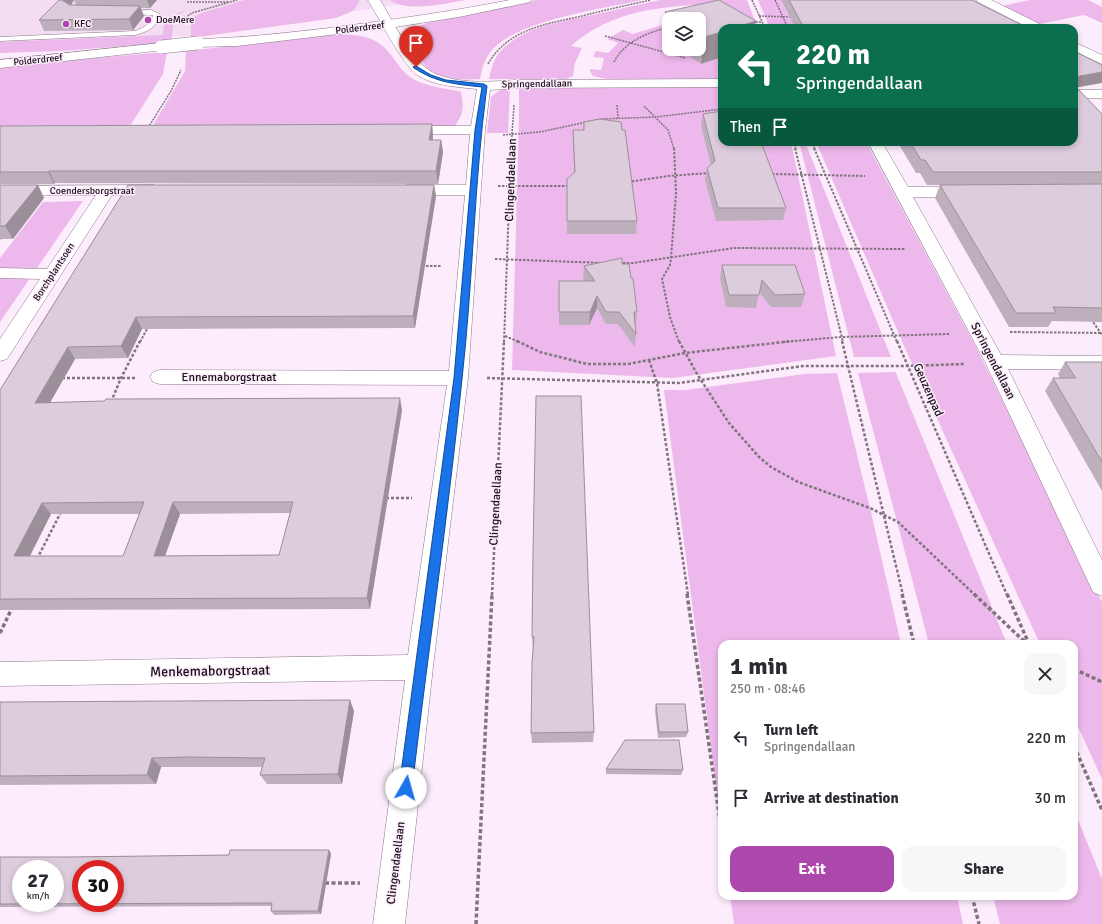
<!DOCTYPE html>
<html lang="en">
<head>
<meta charset="utf-8">
<style>
  body { margin:0; font-family:Signika,sans-serif; background:#f7f7f7; color:#2b2b33; height:100vh; display:flex; flex-direction:column; font-size:15px; white-space:nowrap }
  * { box-sizing:border-box; margin:0 }
  p { font-size:13px; color:#7c7c81 }
  .icon { flex:none; width:22px; height:22px; fill:none; stroke:currentColor; stroke-width:2; stroke-linecap:round; stroke-linejoin:round }
  .map { position:relative; flex:1; overflow:hidden }
  .drawer { position:absolute; left:718px; top:640px; width:360px; height:260px; display:flex; flex-direction:column; background:#fff; border-radius:12px; box-shadow:0 2px 6px #0003 }
  .drawer>* { flex:none }
  .banner { position:absolute; left:718px; top:24px; width:360px; height:122px; border-radius:12px; box-shadow:0 2px 6px #0003; background:#0b6e4f; color:#fff; overflow:hidden }
  .fabs { position:absolute; left:662px; top:12px; display:grid; gap:8px }
  .fabs a { display:grid; place-items:center; width:44px; height:44px; border-radius:8px; background:#fff; box-shadow:0 2px 6px #0003; font-size:20px }
  .speed { position:absolute; left:12px; top:860px; display:flex; gap:8px; font-size:20px; font-weight:700; text-align:center }
  .speed>* { display:grid; place-content:center; width:52px; height:52px; border-radius:50%; background:#fff; box-shadow:0 2px 6px #0003; line-height:1 }
  .speed small { font-size:10px; font-weight:400 }
  .speed .limit { border:6px solid #d22; background:#fff; color:#111 }
  .pin { position:absolute; display:grid; place-items:center; width:34px; height:34px; color:#fff; margin:-41px -17px; border-radius:50% 50% 50% 0; rotate:-45deg; box-shadow:0 0 4px #0007 }
  .pin .icon { rotate:45deg }
  .me { position:absolute; width:44px; margin:-22px; rotate:7deg; stroke-linejoin:round; filter:drop-shadow(0 0 3px #0008) }
  .turn { display:flex; align-items:center; gap:14px; height:84px; padding:0 12px; font-size:18px }
  .turn .icon { width:52px; height:52px; stroke-width:2.5 }
  .turn b { display:block; font-size:28px; line-height:34px }
  .then { display:flex; align-items:center; height:38px; padding:0 12px; background:#0003; gap:8px; font-size:15px }
  .round { display:grid; place-items:center; flex:none; width:42px; height:42px; border-radius:12px; background:#f7f7f7 }
  .summary { display:flex; align-items:center; justify-content:space-between; height:68px; padding:0 12px }
  h1 { font-size:24px; font-weight:700; line-height:30px }
  .button { display:flex; gap:8px; margin-top:auto; padding:8px 12px }
  .button a { flex:1; height:46px; border-radius:12px; background:#ac47ac; color:#fff; font-size:16px; font-weight:700; line-height:46px; text-align:center }
  .button a+a { background:#f7f7f7; color:#2b2b33 }
  ul { padding:0; list-style:none }
  li { display:flex; align-items:center; gap:12px; height:60px; padding:0 12px }
  li div { flex:1 }
  li b { display:block; font-size:15px }
  li em { font-style:normal }
  .map>svg:first-child { display:block }
</style>
</head>
<body>
<div class="map">
<svg width="1102" height="924" viewBox="0 0 1102 924">
  <rect width="100%" height="100%" fill="#fdecfc"/>
  <path fill="#f4ddf3" d="M 0,0 L 426,0 L 195,36 L 0,43 Z"/>
  <path fill="#edb8eb" d="M 244,0 L 359,0 L 359,2 L 353,11 L 336,18 L 191,38 L 191,19 L 199,14 Z
    M 390,0 L 466,0 C 446,3 408,13 390,0 Z
    M 536,0 L 642,0 C 602,9 517,20 491,51 C 484,60 482,69 480,79 C 463,80 433,81 424,64 C 419,56 416,46 412,38 C 414,27 425,23 434,21 Z
    M 660,0 L 747,0 L 758,28 L 722,28 L 722,79 L 606,79 L 593,76 L 590,71 L 590,69 L 601,70 L 604,58 L 593,57 L 596,51 L 608,53 L 618,43 L 607,39 L 623,30 L 633,34 L 669,23 L 669,49 L 699,49 L 714,4 C 663,6 611,10 571,46 L 582,48 L 575,63 L 573,76 L 566,79 L 489,79 C 491,70 493,61 499,53 C 522,26 564,21 597,14 C 618,9 639,5 660,0 Z
    M 758,0 L 781,0 L 790,19 L 984,20 L 989,28 L 770,28 Z
    M 1030,0 L 1088,0 L 1102,7 L 1102,23 L 1084,15 L 1039,24 L 1002,6 Z
    M 190,8 C 172,17 173,21 172,40 L 163,43 L 62,51 L 0,53 L 0,42 L 163,35 L 164,23 L 168,18 Z
    M 339,34 C 365,36 378,36 394,59 C 400,67 405,74 413,79 C 427,87 445,88 461,92 C 464,107 464,114 454,127 L 152,127 L 185,71 L 186,51 Z
    M 167,52 L 163,74 L 130,126 L 0,126 L 0,66 Z
    M 519,87 L 722,87 L 722,142 L 791,142 L 836,356 L 673,378 L 512,370 L 519,119 Z
    M 510,88 L 508,133 L 487,133 L 491,97 L 500,90 Z
    M 799,142 L 805,142 L 891,357 L 854,357 Z
    M 816,142 L 866,142 L 977,349 L 1102,602 L 1102,779 L 1074,718 L 1074,644 L 1040,644 L 908,355 Z
    M 83,201 L 0,322 L 0,258 L 43,202 Z
    M 896,372 L 896,373 L 1007,644 L 929,644 L 858,373 Z
    M 837,373 L 870,508 L 901,644 L 722,644 L 722,831 L 664,390 L 685,390 L 805,374 Z
    M 1074,810 L 1102,879 L 1102,924 L 1000,924 L 993,896 L 1074,896 Z
    M 730,896 L 957,896 L 963,924 L 734,924 Z"/>
  <g fill="none" stroke-linecap="round" stroke-linejoin="round">
    <g stroke="#897988" stroke-width="1">
      <path id="service" d="M 151,10 L 160,14 C 157,27 148,32 135,35 L 0,41 L 0,37 L 135,31 C 144,28 151,24 153,15 L 124,14 L 122,13 L 122,11 Z"/>
    </g>
    <g stroke="#897988" stroke-width="1">
      <path id="minor" d="M 368,0 L 380,0 C 391,18 410,56 426,68 C 447,85 490,82 515,80 L 722,79 L 722,87 L 515,88 L 490,90 L 485,130 L 468,378 L 433,667 L 405,924 L 373,924 L 405,680 L 0,686 L 0,662 L 408,655 L 447,385 L 160,384 L 153,382 L 150,377 L 153,372 L 160,370 L 449,371 L 465,195 L 406,195 L 400,193 L 398,190 L 400,187 L 406,185 L 466,185 L 470,134 L 403,134 L 398,133 L 396,130 L 398,127 L 403,126 L 471,126 L 477,89 C 458,87 434,86 417,75 C 402,64 379,18 368,0 Z
        M 976,0 L 991,0 L 1042,25 L 1044,28 L 1029,28 L 978,2 Z
        M 1074,42 L 1102,55 L 1102,64 L 1074,51 Z
        M 1074,90 L 1102,90 L 1102,98 L 1074,98 Z
        M 868,142 L 882,142 L 908,187 L 967,187 L 973,189 L 975,192 L 973,195 L 967,197 L 913,197 L 1001,355 L 1102,356 L 1102,370 L 1008,369 L 1102,560 L 1102,596 L 1093,592 L 985,362 Z
        M 154,185 L 160,187 L 162,190 L 160,193 L 112,195 L 7,359 L 0,361 L 0,339 L 40,279 L 0,278 L 0,268 L 47,269 L 96,195 L 0,196 L 0,186 Z"/>
    </g>
    <g stroke="#897988" stroke-width="1">
      <path id="secondary" d="M 510,0 L 532,0 L 530,2 L 526,3 L 459,17 L 389,28 L 237,46 L 198,47 L 194,46 L 192,43 L 194,40 L 198,39 C 242,38 285,33 329,28 C 389,20 450,12 510,0 Z
        M 161,43 L 165,44 L 167,47 L 165,50 L 0,68 L 0,60 Z"/>
    </g>
    <path stroke="#80757f" stroke-width="1.5" stroke-dasharray="2 1" stroke-linecap="butt" d="M 752,0 L 765,28
      M 775,0 L 788,28
      M 187,2 L 228,2
      M 759,16 L 793,17
      M 185,18 L 192,13 L 237,0
      M 753,22 L 762,22
      M 605,36 L 686,58
      M 614,62 C 625,41 647,33 669,27
      M 488,64 C 508,29 546,24 582,16 C 605,10 628,5 651,0
      M 617,105 L 618,118
      M 644,106 L 668,130 L 674,149
      M 148,128 L 171,91 L 181,70
      M 503,135 L 540,132 L 601,119 L 656,117 L 722,109
      M 794,142 L 796,149
      M 812,142 L 815,149
      M 511,149 L 514,105"/>
    <path stroke="#80757f" stroke-width="2" stroke-dasharray="2.5 1.5" stroke-linecap="butt" d="M 674,148 L 676,193 L 671,258 L 670,265 L 662,279 L 670,317 L 679,342
      M 795,148 L 843,342
      M 814,148 L 897,342
      M 772,174 L 865,176
      M 628,182 L 668,176 L 709,173
      M 498,186 L 569,186
      M 495,259 L 604,263
      M 619,263 L 633,263 L 734,248 L 905,249
      M 422,266 L 441,266
      M 1091,319 L 1102,335
      M 1010,332 L 1102,333
      M 505,336 L 519,342
      M 140,342 L 148,327
      M 504,342 L 511,148
      M 783,342 L 841,337 L 949,334"/>
    <path stroke="#80757f" stroke-width="2.5" stroke-dasharray="3 2" stroke-linecap="butt" d="M 517,341 L 540,352 L 587,364 L 628,364 L 685,353 L 793,341
      M 679,341 L 697,374 L 729,423 L 759,457 L 771,467 L 798,482 L 870,508 L 898,522 L 975,595
      M 842,341 L 903,595
      M 897,341 L 1007,595
      M 649,360 L 657,383 L 688,595
      M 62,378 L 135,378
      M 487,378 L 679,383 L 803,366 L 907,366 L 964,364
      M 111,402 L 121,378 L 140,341
      M 386,498 L 412,498
      M 37,559 L 61,512
      M 492,595 L 504,341"/>
    <path stroke="#80757f" stroke-width="3.5" stroke-dasharray="4 2.5" stroke-linecap="butt" d="M 687,594 L 722,834
      M 902,594 L 914,644
      M 974,594 L 1027,644
      M 1007,594 L 1029,644
      M 0,633 L 12,608
      M 1074,669 L 1102,682
      M 1074,746 L 1102,810
      M 325,883 L 360,883
      M 972,896 L 979,924
      M 476,924 L 492,594"/>
    <use href="#service" fill="#fff" fill-rule="evenodd"/>
    <use href="#minor" fill="#fff" fill-rule="evenodd"/>
    <use href="#secondary" fill="#fff" fill-rule="evenodd"/>
    <g stroke="#897988" stroke-width="14" stroke-linecap="butt">
      <path id="secondary-bridge" d="M 161,47 L 198,43"/>
    </g>
    <use href="#secondary-bridge" stroke="#fff" stroke-width="13"/>
  </g>
  <path fill="#beafbd" fill-rule="evenodd" d="M 74,0 L 71,5 L 76,5 L 74,0 L 157,0 L 150,8 L 141,8 L 144,16 L 133,30 L 44,31 L 39,20 Z
    M 781,0 L 972,0 L 1028,28 L 795,28 Z
    M 665,12 L 756,21 L 754,28 L 722,28 L 701,64 L 678,49 L 699,49 L 699,19 L 669,19 L 669,43 L 662,38 Z
    M 1077,88 L 1102,114 L 1102,322 L 1052,321 L 1048,327 L 1009,327 L 935,198 L 940,185 L 927,185 L 920,173 L 916,173 L 898,143 L 899,142 L 1074,142 Z
    M 703,114 L 786,208 L 783,220 L 716,221 L 705,180 L 707,168 L 711,165 L 701,126 Z
    M 584,122 L 622,130 L 637,221 L 636,234 L 567,234 L 567,179 L 574,173 L 573,130 L 583,130 Z
    M 432,124 L 433,136 L 433,140 L 441,140 L 443,152 L 438,184 L 55,183 L 54,184 L 0,184 L 0,126 Z
    M 0,185 L 38,185 L 44,198 L 13,239 L 1,239 L 0,241 Z
    M 128,185 L 434,185 L 436,196 L 415,328 L 142,329 L 128,358 L 75,359 L 50,402 L 402,410 L 370,609 L 0,610 L 0,390 ZM 290,513 L 279,555 L 165,556 L 180,514 ZM 51,514 L 139,514 L 123,556 L 29,556 Z
    M 622,264 L 631,278 L 637,312 L 636,324 L 635,324 L 636,334 L 635,347 L 618,324 L 606,324 L 597,308 L 589,325 L 559,325 L 559,281 L 585,281 L 583,279 L 584,266 Z
    M 722,265 L 805,294 L 801,307 L 771,307 L 759,292 L 756,308 L 726,307 L 720,278 Z
    M 1065,362 L 1102,362 L 1102,491 L 1045,391 L 1053,378 L 1060,378 L 1058,374 Z
    M 533,553 L 594,732 L 593,742 L 532,743 L 531,733 L 533,648 L 532,637 Z
    M 0,702 L 354,711 L 342,784 L 267,784 L 260,775 L 262,767 L 161,767 L 156,784 L 0,785 Z
    M 656,704 L 688,732 L 686,737 L 658,738 L 655,710 Z
    M 606,769 L 683,770 L 681,775 L 606,774 Z
    M 329,850 L 331,854 L 321,914 L 274,915 L 271,911 L 272,906 L 0,907 L 0,857 L 69,857 L 229,855 Z"/>
  <path fill="#9b8f9a" d="M 62,0 L 74,0 L 67,11 Z
    M 147,0 L 157,0 L 150,8 Z
    M 140,6 L 144,16 L 133,30 L 129,19 Z
    M 756,21 L 754,28 L 734,28 Z
    M 722,32 L 722,57 L 701,64 L 704,37 Z
    M 1102,72 L 1102,83 L 1074,88 L 1074,78 L 1080,76 Z
    M 432,124 L 433,136 L 431,152 L 429,140 Z
    M 441,140 L 443,152 L 438,184 L 436,171 Z
    M 49,171 L 55,183 L 54,184 L 48,172 Z
    M 38,185 L 44,198 L 13,239 L 5,226 Z
    M 434,185 L 436,196 L 415,328 L 413,316 Z
    M 597,296 L 597,308 L 589,325 L 590,312 Z
    M 136,317 L 142,329 L 128,358 L 121,346 Z
    M 68,347 L 75,359 L 43,415 L 35,403 Z
    M 400,398 L 402,410 L 370,609 L 367,598 Z
    M 173,502 L 180,514 L 161,567 L 154,556 Z
    M 42,503 L 51,514 L 24,568 L 14,556 Z
    M 350,700 L 354,711 L 342,784 L 338,774 Z
    M 152,758 L 161,767 L 156,784 L 147,775 Z
    M 329,850 L 331,854 L 321,914 L 318,911 Z"/>
  <path fill="#ddccdc" stroke="#9b8f9a" fill-rule="evenodd" d="M 59,0 L 62,0 L 70,5 L 140,6 L 129,19 L 39,20 Z
    M 719,0 L 756,21 L 734,28 L 722,28 L 722,32 L 704,37 L 699,34 L 699,19 L 675,19 L 665,12 Z
    M 789,0 L 972,0 L 1028,28 L 804,28 Z
    M 1074,51 L 1102,65 L 1102,72 L 1080,76 L 1074,78 Z
    M 1074,85 L 1102,114 L 1102,172 L 933,172 L 925,160 L 921,160 L 910,142 L 1074,142 Z
    M 722,111 L 722,142 L 761,142 L 786,208 L 718,208 L 707,168 L 715,161 L 703,114 Z
    M 600,119 L 621,122 L 622,130 L 625,130 L 637,221 L 567,221 L 567,179 L 575,172 L 573,130 L 584,130 L 584,122 Z
    M 432,124 L 429,140 L 441,140 L 436,171 L 49,171 L 48,172 L 0,172 L 0,126 Z
    M 1102,184 L 1102,308 L 1053,307 L 1056,313 L 1016,313 L 940,185 Z
    M 0,185 L 38,185 L 5,226 L 0,226 Z
    M 128,185 L 434,185 L 413,316 L 136,317 L 121,346 L 68,347 L 35,403 L 104,401 L 106,399 L 400,398 L 367,598 L 0,599 L 0,390 ZM 144,502 L 123,556 L 14,556 L 42,503 ZM 173,502 L 293,502 L 279,555 L 154,556 Z
    M 622,258 L 622,264 L 629,264 L 631,278 L 633,278 L 637,312 L 634,312 L 636,334 L 619,312 L 606,312 L 597,296 L 590,312 L 559,312 L 559,281 L 595,281 L 584,266 Z
    M 722,265 L 795,265 L 805,294 L 775,295 L 762,280 L 759,295 L 729,295 Z
    M 1065,362 L 1102,362 L 1102,462 L 1053,378 L 1076,378 Z
    M 536,396 L 581,396 L 594,732 L 531,733 L 532,663 L 534,637 L 532,637 L 533,553 Z
    M 350,700 L 338,774 L 260,775 L 265,758 L 190,757 L 152,758 L 147,775 L 0,776 L 0,702 Z
    M 656,704 L 685,704 L 688,732 L 659,732 Z
    M 625,740 L 679,740 L 683,770 L 606,769 Z
    M 230,850 L 329,850 L 318,911 L 271,911 L 272,903 L 0,904 L 0,857 L 69,857 L 229,855 ZM 21,869 L 55,869 L 55,903 L 21,903 ZM 81,869 L 115,869 L 115,903 L 81,903 Z"/>
  <path fill="#1a73e8" stroke="#114b97" d="M 416,66 L 431,75 L 446,80 L 484,84 L 487,86 C 474,183 473,282 462,379 C 448,516 428,652 412,788 L 410,793 L 406,794 L 401,793 L 399,788 L 454,378 L 470,190 L 475,130 L 482,87 C 455,84 437,83 414,68 L 413,67 Z"/>
  <g fill="#ac47ac" stroke="#fdecfc" stroke-width="1.5">
    <circle cx="148" cy="20" r="4"/>
    <circle cx="66" cy="24" r="4"/>
  </g>
  <g text-anchor="middle" dominant-baseline="central" stroke-width="3" stroke-linejoin="round" paint-order="stroke">
    <g font-size="10" fill="#171117" stroke="#fdecfc" text-anchor="start">
      <text x="156" y="20">DoeMere</text>
      <text x="74" y="24">KFC</text>
    </g>
    <g font-size="10" fill="#171117" stroke="#fdecfc">
      <text transform="translate(360 28) rotate(-7)">Polderdreef</text>
      <text transform="translate(38 60) rotate(-6)">Polderdreef</text>
      <text transform="translate(537 84) rotate(-1)">Springendallaan</text>
      <text x="92" y="191">Coendersborgstraat</text>
      <text transform="translate(54 272) rotate(-57)">Borchplantsoen</text>
    </g>
    <g font-size="12" fill="#171117" stroke="#fdecfc">
      <text transform="translate(511 180) rotate(-88)">Clingendaellaan</text>
      <text transform="translate(993 361) rotate(63)">Springendallaan</text>
      <text x="229" y="377">Ennemaborgstraat</text>
      <text transform="translate(928 390) rotate(66)">Geuzenpad</text>
      <text transform="translate(496 504) rotate(-87)">Clingendaellaan</text>
      <text transform="translate(396 863) rotate(-83)">Clingendaellaan</text>
    </g>
    <g font-size="14" fill="#171117" stroke="#fdecfc">
      <text transform="translate(210 671) rotate(-1)">Menkemaborgstraat</text>
    </g>
  </g>
</svg>
<div class="fabs">
<a><svg class="icon" aria-label="layers" viewBox="0 0 24 24"><path d="M12 4l9 5-9 5-9-5zM3 14l9 5 9-5"/></svg></a>
</div>
<div class="speed"><div>27<small>km/h</small></div><div class="limit">30</div></div>
<div class="pin" style="left:416px;top:67px;background:#d93025"><svg class="icon" aria-label="arrive" viewBox="0 0 24 24"><path d="M6 21V4h12l-3 4 3 4H6"/></svg></div>
<svg class="me" style="left:406px;top:788px" viewBox="-20 -20 40 40"><circle r="19" fill="#fff"/><path d="M0-13L10 11 0 6-10 11z" fill="#1a73e8"/></svg>
<div class="banner">
<div class="turn"><svg class="icon" aria-label="left" viewBox="0 0 24 24"><path d="M17 20v-9H6M10 6l-5 5 5 5"/></svg><div><b>220 m</b>Springendallaan</div></div>
<div class="then">Then<svg class="icon" aria-label="arrive" viewBox="0 0 24 24"><path d="M6 21V4h12l-3 4 3 4H6"/></svg></div>
</div>
<section class="drawer">
<div class="summary"><div><h1>1 min</h1><p>250 m · 08:46</p></div><a class="round"><svg class="icon" aria-label="close" viewBox="0 0 24 24"><path d="M6 6l12 12M18 6L6 18"/></svg></a></div>
<ul>
<li><svg class="icon" aria-label="left" viewBox="0 0 24 24"><path d="M17 20v-9H6M10 6l-5 5 5 5"/></svg><div><b>Turn left</b><p>Springendallaan</p></div><em>220 m</em></li>
<li><svg class="icon" aria-label="arrive" viewBox="0 0 24 24"><path d="M6 21V4h12l-3 4 3 4H6"/></svg><div><b>Arrive at destination</b></div><em>30 m</em></li>
</ul>
<div class="button"><a>Exit</a><a>Share</a></div>
</section>
</div>
</body>
</html>
